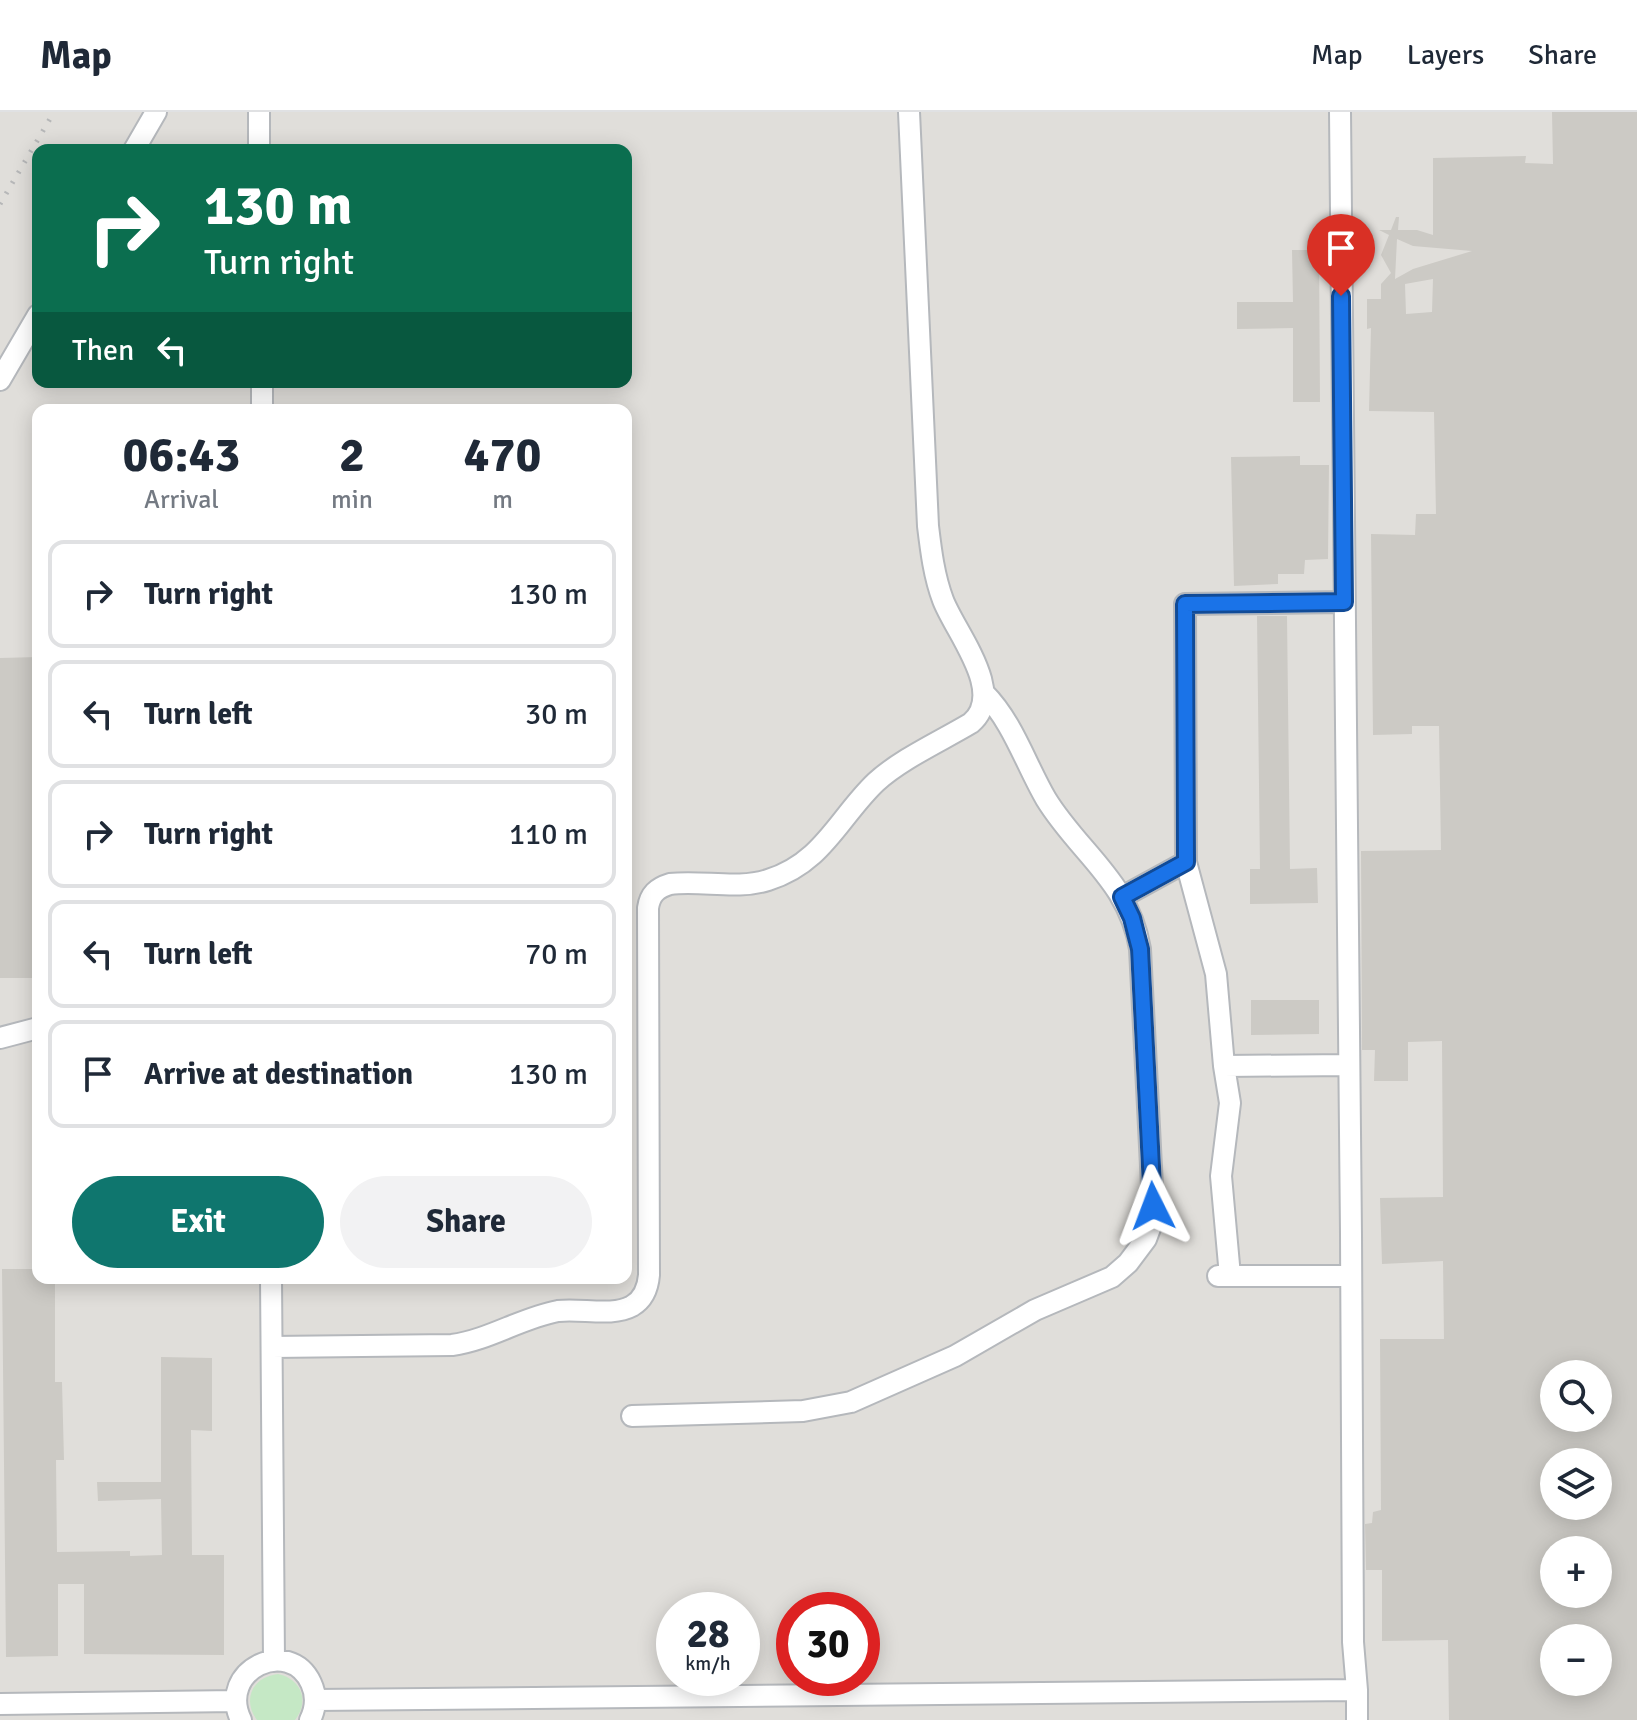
<!DOCTYPE html>
<html lang="en">
<head>
<meta charset="utf-8">
<style>
  body { margin:0; font-family:Signika,sans-serif; background:#f2f2f3; color:#1f2937; height:100vh; display:flex; flex-direction:column; font-size:30px; white-space:nowrap }
  * { box-sizing:border-box; margin:0 }
  p { font-size:26px; color:#747a83 }
  .icon { flex:none; width:44px; height:44px; fill:none; stroke:currentColor; stroke-width:2; stroke-linecap:round; stroke-linejoin:round }
  .map { position:relative; flex:1; overflow:hidden }
  .panel { position:absolute; left:32px; top:292px; width:600px; height:880px; display:flex; flex-direction:column; background:#fff; border-radius:16px; box-shadow:0 4px 20px #0003 }
  .panel>* { flex:none }
  .top-card { position:absolute; left:32px; top:32px; width:600px; height:244px; border-radius:16px; box-shadow:0 4px 20px #0003; background:#0b6e4f; color:#fff; overflow:hidden }
  .tools { position:absolute; left:1540px; top:1248px; display:grid; gap:16px }
  .tools a { display:grid; place-items:center; width:72px; height:72px; border-radius:50%; background:#fff; box-shadow:0 4px 20px #0003; font-size:40px }
  .speed { position:absolute; left:656px; top:1480px; display:flex; gap:16px; font-size:40px; font-weight:700; text-align:center }
  .speed>* { display:grid; place-content:center; width:104px; height:104px; border-radius:50%; background:#fff; box-shadow:0 4px 20px #0003; line-height:1 }
  .speed small { font-size:20px; font-weight:400 }
  .speed .limit { border:12px solid #d22; background:#fff; color:#111 }
  .pin { position:absolute; display:grid; place-items:center; width:68px; height:68px; color:#fff; margin:-82px -34px; border-radius:50% 50% 50% 0; rotate:-45deg; box-shadow:0 0 8px #0007 }
  .pin .icon { rotate:45deg }
  .me { position:absolute; width:88px; margin:-44px; rotate:357deg; stroke-linejoin:round; filter:drop-shadow(0 0 6px #0008) }
  .turn { display:flex; align-items:center; gap:28px; height:168px; padding:0 40px; font-size:36px }
  .turn .icon { width:104px; height:104px; stroke-width:2.5 }
  .turn b { display:block; font-size:56px; line-height:68px }
  .then { display:flex; align-items:center; height:76px; padding:0 40px; background:#0003; gap:16px; font-size:30px }
  .eta { display:flex; justify-content:space-evenly; align-items:center; height:136px; text-align:center }
  .eta b { font-size:48px; font-weight:800; line-height:56px }
  .button { display:flex; gap:16px; margin-top:auto; padding:16px 40px }
  .button a { flex:1; height:92px; border-radius:48px; background:#0f766e; color:#fff; font-size:32px; font-weight:800; line-height:92px; text-align:center }
  .button a+a { background:#f2f2f3; color:#1f2937 }
  ul { padding:0; list-style:none }
  li { display:flex; align-items:center; gap:24px; height:108px; margin:0 16px 12px; padding:0 24px; border:4px solid #e0e1e3; border-radius:16px }
  li div { flex:1 }
  li b { display:block; font-size:30px }
  li em { font-style:normal }
  header { display:flex; align-items:center; gap:48px; box-sizing:border-box; height:112px; padding:0 40px; background:#fff; border-bottom:2px solid #e0e1e3 }
  header strong { font-size:38px }
  nav { display:flex; gap:44px; margin-inline-start:auto; font-size:28px }
  .map>svg:first-child { display:block }
</style>
</head>
<body>
<header>
<strong>Map</strong>
<nav><a>Map</a><a>Layers</a><a>Share</a></nav>
</header>
<div class="map">
<svg width="1637" height="1608" viewBox="0 0 1637 1608">
  <rect width="100%" height="100%" fill="#f1efe8"/>
  <path fill="#e0deda" fill-rule="evenodd" d="M 0,0 L 1637,0 L 1637,1608 L 0,1608 ZM 38,38 L 626,38 L 626,270 L 38,270 ZM 38,298 L 626,298 L 626,1166 L 38,1166 ZM 1554,1262 L 1598,1262 L 1598,1306 L 1554,1306 ZM 1554,1350 L 1598,1350 L 1598,1394 L 1554,1394 ZM 1554,1438 L 1598,1438 L 1598,1482 L 1554,1482 ZM 674,1498 L 742,1498 L 742,1566 L 674,1566 ZM 794,1498 L 862,1498 L 862,1566 L 794,1566 ZM 1554,1526 L 1598,1526 L 1598,1570 L 1554,1570 Z"/>
  <path fill="#c5e8c5" d="M 278,1562 C 301,1567 310,1589 295,1608 L 257,1608 C 242,1588 252,1565 278,1562 Z"/>
  <path fill="#cccac5" fill-rule="evenodd" d="M 1552,0 L 1637,0 L 1637,1608 L 1449,1608 L 1448,1528 L 1382,1529 L 1382,1458 L 1366,1458 L 1365,1412 L 1372,1411 L 1373,1400 L 1381,1398 L 1380,1227 L 1444,1227 L 1443,1149 L 1382,1152 L 1380,1086 L 1443,1085 L 1442,929 L 1408,930 L 1408,969 L 1374,969 L 1375,938 L 1362,938 L 1361,739 L 1441,738 L 1439,614 L 1412,614 L 1412,622 L 1373,623 L 1371,422 L 1415,423 L 1416,402 L 1436,402 L 1434,300 L 1369,299 L 1371,216 L 1367,217 L 1367,187 L 1381,187 L 1381,172 L 1391,161 L 1381,143 L 1389,123 L 1379,118 L 1391,118 L 1396,105 L 1399,105 L 1398,118 L 1417,118 L 1433,123 L 1433,46 L 1526,44 L 1525,51 L 1553,52 ZM 1397,127 L 1413,134 L 1472,139 L 1413,157 L 1395,167 ZM 1433,167 L 1432,200 L 1406,202 L 1405,172 ZM 1554,1262 L 1598,1262 L 1598,1306 L 1554,1306 ZM 1554,1350 L 1598,1350 L 1598,1394 L 1554,1394 ZM 1554,1438 L 1598,1438 L 1598,1482 L 1554,1482 ZM 1554,1526 L 1598,1526 L 1598,1570 L 1554,1570 Z
    M 1292,138 L 1319,138 L 1320,290 L 1293,290 L 1293,216 L 1237,217 L 1237,190 L 1293,190 Z
    M 1300,344 L 1300,353 L 1329,353 L 1328,447 L 1305,448 L 1304,462 L 1278,462 L 1278,472 L 1234,474 L 1231,345 Z
    M 1257,504 L 1287,504 L 1290,757 L 1317,756 L 1318,791 L 1250,792 L 1250,757 L 1260,757 Z
    M 38,545 L 38,866 L 0,866 L 0,546 Z
    M 1251,888 L 1319,888 L 1319,922 L 1251,923 Z
    M 2,1157 L 38,1157 L 38,1166 L 55,1166 L 55,1270 L 62,1270 L 64,1348 L 56,1348 L 57,1440 L 130,1439 L 130,1444 L 162,1443 L 161,1387 L 98,1389 L 97,1370 L 161,1370 L 161,1245 L 212,1246 L 212,1319 L 191,1318 L 192,1443 L 224,1443 L 224,1543 L 84,1542 L 84,1472 L 58,1472 L 58,1544 L 6,1545 Z"/>
  <g fill="none" stroke-linecap="round" stroke-linejoin="round">
    <g stroke="#b5b8bc" stroke-width="24">
      <path id="minor" d="M 259,0 L 259,38
        M 1340,0 L 1351,1122 L 1353,1530 L 1357,1578
        M 134,38 L 156,0
        M 0,268 L 38,203
        M 262,270 L 262,298
        M 1186,750 L 1216,862 L 1224,954 L 1349,953
        M 1122,785 L 1186,750 L 1185,492 L 1344,490
        M 0,926 L 38,916
        M 1224,954 L 1230,991 L 1221,1064 L 1230,1164
        M 1218,1164 L 1351,1164
        M 271,1166 L 274,1549
        M 272,1235 L 452,1233 C 489,1228 521,1206 558,1199 C 581,1196 612,1205 632,1194 C 644,1187 648,1175 649,1163 L 648,796 C 650,782 657,776 670,772 C 702,768 737,778 768,768 C 823,751 839,705 876,670 C 901,647 941,629 971,611 C 1007,581 955,520 943,488 C 934,464 931,439 928,414 L 909,0
        M 632,1304 L 803,1299 L 851,1290 L 955,1244 L 1035,1198 L 1112,1165 L 1128,1151 L 1146,1127 L 1152,1111 L 1153,1094 L 1140,837 C 1129,769 1079,741 1046,687 C 1026,653 1013,610 984,581
        M 315,1588 L 1357,1578 L 1357,1608
        M 0,1592 L 236,1589
        M 241,1608 C 217,1558 289,1524 311,1571 C 317,1584 316,1596 310,1608"/>
    </g>
    <use href="#minor" stroke="#fff" stroke-width="20"/>
    <path stroke="#b6b7b8" stroke-width="5" stroke-dasharray="2 10" stroke-linecap="butt" d="M 0,92 L 54,0"/>
  </g>
  <g fill="none" stroke-linecap="round" stroke-linejoin="round">
    <g stroke="#114b97" stroke-width="20">
      <path id="route" d="M 1153,1094 L 1140,837 L 1132,806 L 1122,785 L 1186,750 L 1185,492 L 1344,490 L 1341,184"/>
    </g>
    <use href="#route" stroke="#1a73e8" stroke-width="14"/>
  </g>
</svg>
<div class="tools">
<a><svg class="icon" aria-label="search" viewBox="0 0 24 24"><circle cx="10" cy="10" r="6"/><path d="M15 15l6 6"/></svg></a>
<a><svg class="icon" aria-label="layers" viewBox="0 0 24 24"><path d="M12 4l9 5-9 5-9-5zM3 14l9 5 9-5"/></svg></a>
<a>+</a>
<a>−</a>
</div>
<div class="speed"><div>28<small>km/h</small></div><div class="limit">30</div></div>
<div class="pin" style="left:1341px;top:184px;background:#d93025"><svg class="icon" aria-label="arrive" viewBox="0 0 24 24"><path d="M6 21V4h12l-3 4 3 4H6"/></svg></div>
<svg class="me" style="left:1153px;top:1094px" viewBox="-20 -20 40 40"><path d="M0-17L14 15 0 8-14 15z" fill="#1a73e8" stroke="#fff" stroke-width="4"/></svg>
<div class="top-card">
<div class="turn"><svg class="icon" aria-label="right" viewBox="0 0 24 24"><path d="M7 20v-9h11M14 6l5 5-5 5"/></svg><div><b>130 m</b>Turn right</div></div>
<div class="then">Then<svg class="icon" aria-label="left" viewBox="0 0 24 24"><path d="M17 20v-9H6M10 6l-5 5 5 5"/></svg></div>
</div>
<section class="panel">
<div class="eta">
<div><b>06:43</b><p>Arrival</p></div>
<div><b>2</b><p>min</p></div>
<div><b>470</b><p>m</p></div>
</div>
<ul>
<li><svg class="icon" aria-label="right" viewBox="0 0 24 24"><path d="M7 20v-9h11M14 6l5 5-5 5"/></svg><div><b>Turn right</b></div><em>130 m</em></li>
<li><svg class="icon" aria-label="left" viewBox="0 0 24 24"><path d="M17 20v-9H6M10 6l-5 5 5 5"/></svg><div><b>Turn left</b></div><em>30 m</em></li>
<li><svg class="icon" aria-label="right" viewBox="0 0 24 24"><path d="M7 20v-9h11M14 6l5 5-5 5"/></svg><div><b>Turn right</b></div><em>110 m</em></li>
<li><svg class="icon" aria-label="left" viewBox="0 0 24 24"><path d="M17 20v-9H6M10 6l-5 5 5 5"/></svg><div><b>Turn left</b></div><em>70 m</em></li>
<li><svg class="icon" aria-label="arrive" viewBox="0 0 24 24"><path d="M6 21V4h12l-3 4 3 4H6"/></svg><div><b>Arrive at destination</b></div><em>130 m</em></li>
</ul>
<div class="button"><a>Exit</a><a>Share</a></div>
</section>
</div>
</body>
</html>
